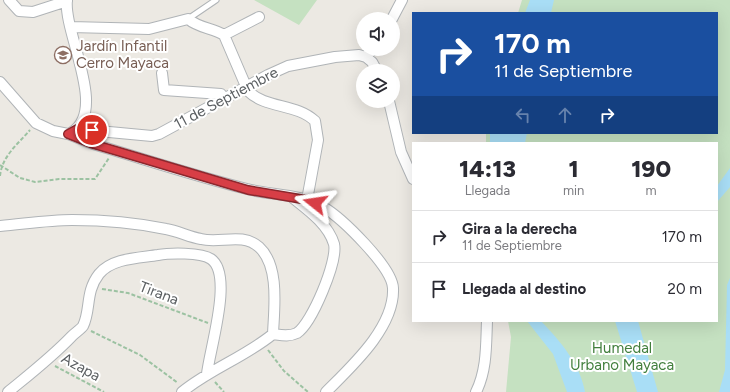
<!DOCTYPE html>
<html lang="es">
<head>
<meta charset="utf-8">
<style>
  body { margin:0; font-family:Figtree,sans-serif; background:#f7f7f7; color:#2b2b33; height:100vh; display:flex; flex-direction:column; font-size:15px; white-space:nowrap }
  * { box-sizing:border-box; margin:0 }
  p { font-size:13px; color:#7c7c81 }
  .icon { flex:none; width:22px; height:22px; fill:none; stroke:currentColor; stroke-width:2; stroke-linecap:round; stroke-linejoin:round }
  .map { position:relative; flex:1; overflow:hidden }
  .details { position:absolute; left:412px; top:142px; width:306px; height:180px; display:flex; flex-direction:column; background:#fff; border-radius:0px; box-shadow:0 4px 16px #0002 }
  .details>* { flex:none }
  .hud { position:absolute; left:412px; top:12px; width:306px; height:122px; border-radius:0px; box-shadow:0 4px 16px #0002; background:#1a4fa0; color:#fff; overflow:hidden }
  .tools { position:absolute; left:356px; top:12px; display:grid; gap:8px }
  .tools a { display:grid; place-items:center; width:44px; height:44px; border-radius:50%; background:#fff; box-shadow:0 4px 16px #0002; font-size:20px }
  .pin { position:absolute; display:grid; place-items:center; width:34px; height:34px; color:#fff; margin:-17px; border:2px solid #fff; border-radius:50%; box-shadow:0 1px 4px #0007 }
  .me { position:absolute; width:44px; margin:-22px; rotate:285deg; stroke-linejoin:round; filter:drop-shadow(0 0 3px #0008) }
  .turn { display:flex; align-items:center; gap:14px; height:84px; padding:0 16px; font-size:18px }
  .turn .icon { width:52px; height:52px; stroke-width:2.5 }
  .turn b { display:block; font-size:28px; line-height:34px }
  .lanes { display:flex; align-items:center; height:38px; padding:0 16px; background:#0003; justify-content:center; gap:20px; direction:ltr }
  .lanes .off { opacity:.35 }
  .eta { display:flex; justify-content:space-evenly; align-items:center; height:68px; text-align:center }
  .eta b { font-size:24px; font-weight:800; line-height:28px }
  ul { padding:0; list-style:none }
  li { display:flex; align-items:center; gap:12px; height:52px; padding:0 16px; border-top:1px solid #e1e1e2 }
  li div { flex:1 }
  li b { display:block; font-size:15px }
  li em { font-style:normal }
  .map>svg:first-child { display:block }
</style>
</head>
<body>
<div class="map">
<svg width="730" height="392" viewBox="0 0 730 392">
  <rect width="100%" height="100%" fill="#ece9e3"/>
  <path fill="#c5e1c1" d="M 254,0 L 317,0 L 299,25 Z
    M 522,0 L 730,0 L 730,392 L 506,392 L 511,337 L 508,321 L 717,321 L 717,143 L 486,143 L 486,133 L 717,133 L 717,13 L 518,13 Z"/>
  <path fill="#a9def6" d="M 530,0 L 554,0 L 551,13 L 525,13 Z
    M 490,133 L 527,133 L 525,143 L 490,143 Z
    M 730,168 L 730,187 L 717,202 L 717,186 Z
    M 730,278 L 730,392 L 719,392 L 725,370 L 727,285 Z
    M 527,321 L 541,321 C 561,342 580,364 585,392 L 567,392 L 553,354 Z
    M 615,321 L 638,321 L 658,392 L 637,392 Z"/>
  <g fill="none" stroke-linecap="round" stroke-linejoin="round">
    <g stroke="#b0b4b7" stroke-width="7">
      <path id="lane" d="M 188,19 L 216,0"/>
    </g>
    <g stroke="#b0b4b7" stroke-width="12">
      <path id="street" d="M 9,0 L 19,11 L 33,12 L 67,1
        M 67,0 C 63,32 108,110 72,132
        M 392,19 L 402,0
        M 71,27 L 149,29 L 188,19 C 199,28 212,28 224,35 L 248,91 C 266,109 296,103 315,121 L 318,140 L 307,200
        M 224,35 L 259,17
        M 366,57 L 372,62 L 377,71
        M 162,73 L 164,90 L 221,94 L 224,98
        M 0,82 L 36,123 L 53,131 L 68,134 L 93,144 C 144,159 195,176 247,189 C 270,195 303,194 323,207 C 342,218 392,267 393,288 C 395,327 352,366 326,392
        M 389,101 L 401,152 L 413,179
        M 77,129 L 152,136 L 159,134 L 268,75 L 288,66 L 335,57 L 359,55 L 366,57 L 373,49
        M 0,226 C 24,224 48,220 72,220 C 102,220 137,223 166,229 C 178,231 189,237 201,239 C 220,244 242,232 259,247 C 280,266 274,309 273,334 C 245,357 210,369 182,392
        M 273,334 C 281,335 289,337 297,333 C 312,323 338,261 334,244 C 328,224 308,210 293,198
        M 8,392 C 30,374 52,357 72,336 C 75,333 81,329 83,326 C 91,310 85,292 99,274 C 112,258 139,258 158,255 C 169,253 201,252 211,259 C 234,275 209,351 207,374
        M 476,392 C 487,370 486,345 487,321"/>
    </g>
    <path stroke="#9cc2a2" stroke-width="2" stroke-dasharray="4 2" stroke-linecap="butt" d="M 0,165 L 20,178 L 35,182 L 59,179 L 95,179 L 109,158
      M 0,176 C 2,156 18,144 30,130
      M 102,289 L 128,293 L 208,323
      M 91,331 L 140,355 L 178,383
      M 268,350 L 284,371 L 308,392
      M 55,366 L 104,392
      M 215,382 L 224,392"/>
    <use href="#lane" stroke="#fff" stroke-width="5"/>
    <use href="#street" stroke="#fff" stroke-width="10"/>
  </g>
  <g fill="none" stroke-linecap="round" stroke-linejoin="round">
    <g stroke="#8c282e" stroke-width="10">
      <path id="route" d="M 92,130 L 77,129 L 68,134 L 93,144 L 248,190 L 307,200 L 315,203"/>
    </g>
    <use href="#route" stroke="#d73e46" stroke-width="7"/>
  </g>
  <defs>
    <g id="school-ring" transform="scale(0.9)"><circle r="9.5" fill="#fff" stroke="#8d6e63" stroke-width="1.5"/><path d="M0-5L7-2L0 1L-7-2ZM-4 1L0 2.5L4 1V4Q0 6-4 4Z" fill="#8d6e63"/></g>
  </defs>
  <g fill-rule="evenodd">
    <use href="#school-ring" x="63" y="55"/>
  </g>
  <g text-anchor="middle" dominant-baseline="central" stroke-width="4" stroke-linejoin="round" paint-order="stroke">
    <g font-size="15" fill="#785e54" stroke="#fff" text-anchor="start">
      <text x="76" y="46">Jardín Infantil<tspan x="76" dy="17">Cerro Mayaca</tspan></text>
    </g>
    <g font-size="15" fill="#5b5f62" stroke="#fff">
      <text transform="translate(226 98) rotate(-28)">11 de Septiembre</text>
      <text transform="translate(159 293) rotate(21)">Tirana</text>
      <text transform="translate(81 367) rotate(29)">Azapa</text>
    </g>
    <g font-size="15" fill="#427f3d" stroke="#fff">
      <text x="622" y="348">Humedal<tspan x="622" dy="17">Urbano Mayaca</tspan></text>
    </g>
  </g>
</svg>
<div class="tools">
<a><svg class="icon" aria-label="sound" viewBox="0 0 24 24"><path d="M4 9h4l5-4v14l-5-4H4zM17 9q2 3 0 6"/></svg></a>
<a><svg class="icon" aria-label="layers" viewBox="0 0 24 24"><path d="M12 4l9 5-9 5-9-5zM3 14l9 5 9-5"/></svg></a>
</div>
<div class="pin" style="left:92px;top:130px;background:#d93025"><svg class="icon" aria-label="arrive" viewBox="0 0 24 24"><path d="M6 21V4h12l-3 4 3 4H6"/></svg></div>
<svg class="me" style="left:315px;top:203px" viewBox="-20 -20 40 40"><path d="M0-17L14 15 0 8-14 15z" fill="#d73e46" stroke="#fff" stroke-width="4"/></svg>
<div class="hud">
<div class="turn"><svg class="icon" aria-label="right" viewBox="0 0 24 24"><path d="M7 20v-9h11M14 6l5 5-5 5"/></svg><div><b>170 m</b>11 de Septiembre</div></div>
<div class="lanes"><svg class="icon off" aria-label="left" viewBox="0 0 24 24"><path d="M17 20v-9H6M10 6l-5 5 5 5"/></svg><svg class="icon off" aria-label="ahead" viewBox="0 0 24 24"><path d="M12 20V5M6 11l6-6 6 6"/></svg><svg class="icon" aria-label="right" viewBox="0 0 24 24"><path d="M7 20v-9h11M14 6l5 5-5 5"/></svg></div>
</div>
<section class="details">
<div class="eta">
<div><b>14:13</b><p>Llegada</p></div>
<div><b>1</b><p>min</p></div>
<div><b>190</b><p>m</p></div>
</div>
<ul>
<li><svg class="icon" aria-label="right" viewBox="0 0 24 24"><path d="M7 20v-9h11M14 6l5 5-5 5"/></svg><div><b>Gira a la derecha</b><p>11 de Septiembre</p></div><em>170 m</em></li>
<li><svg class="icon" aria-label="arrive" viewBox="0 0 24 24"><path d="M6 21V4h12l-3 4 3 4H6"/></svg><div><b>Llegada al destino</b></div><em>20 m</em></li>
</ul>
</section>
</div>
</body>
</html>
